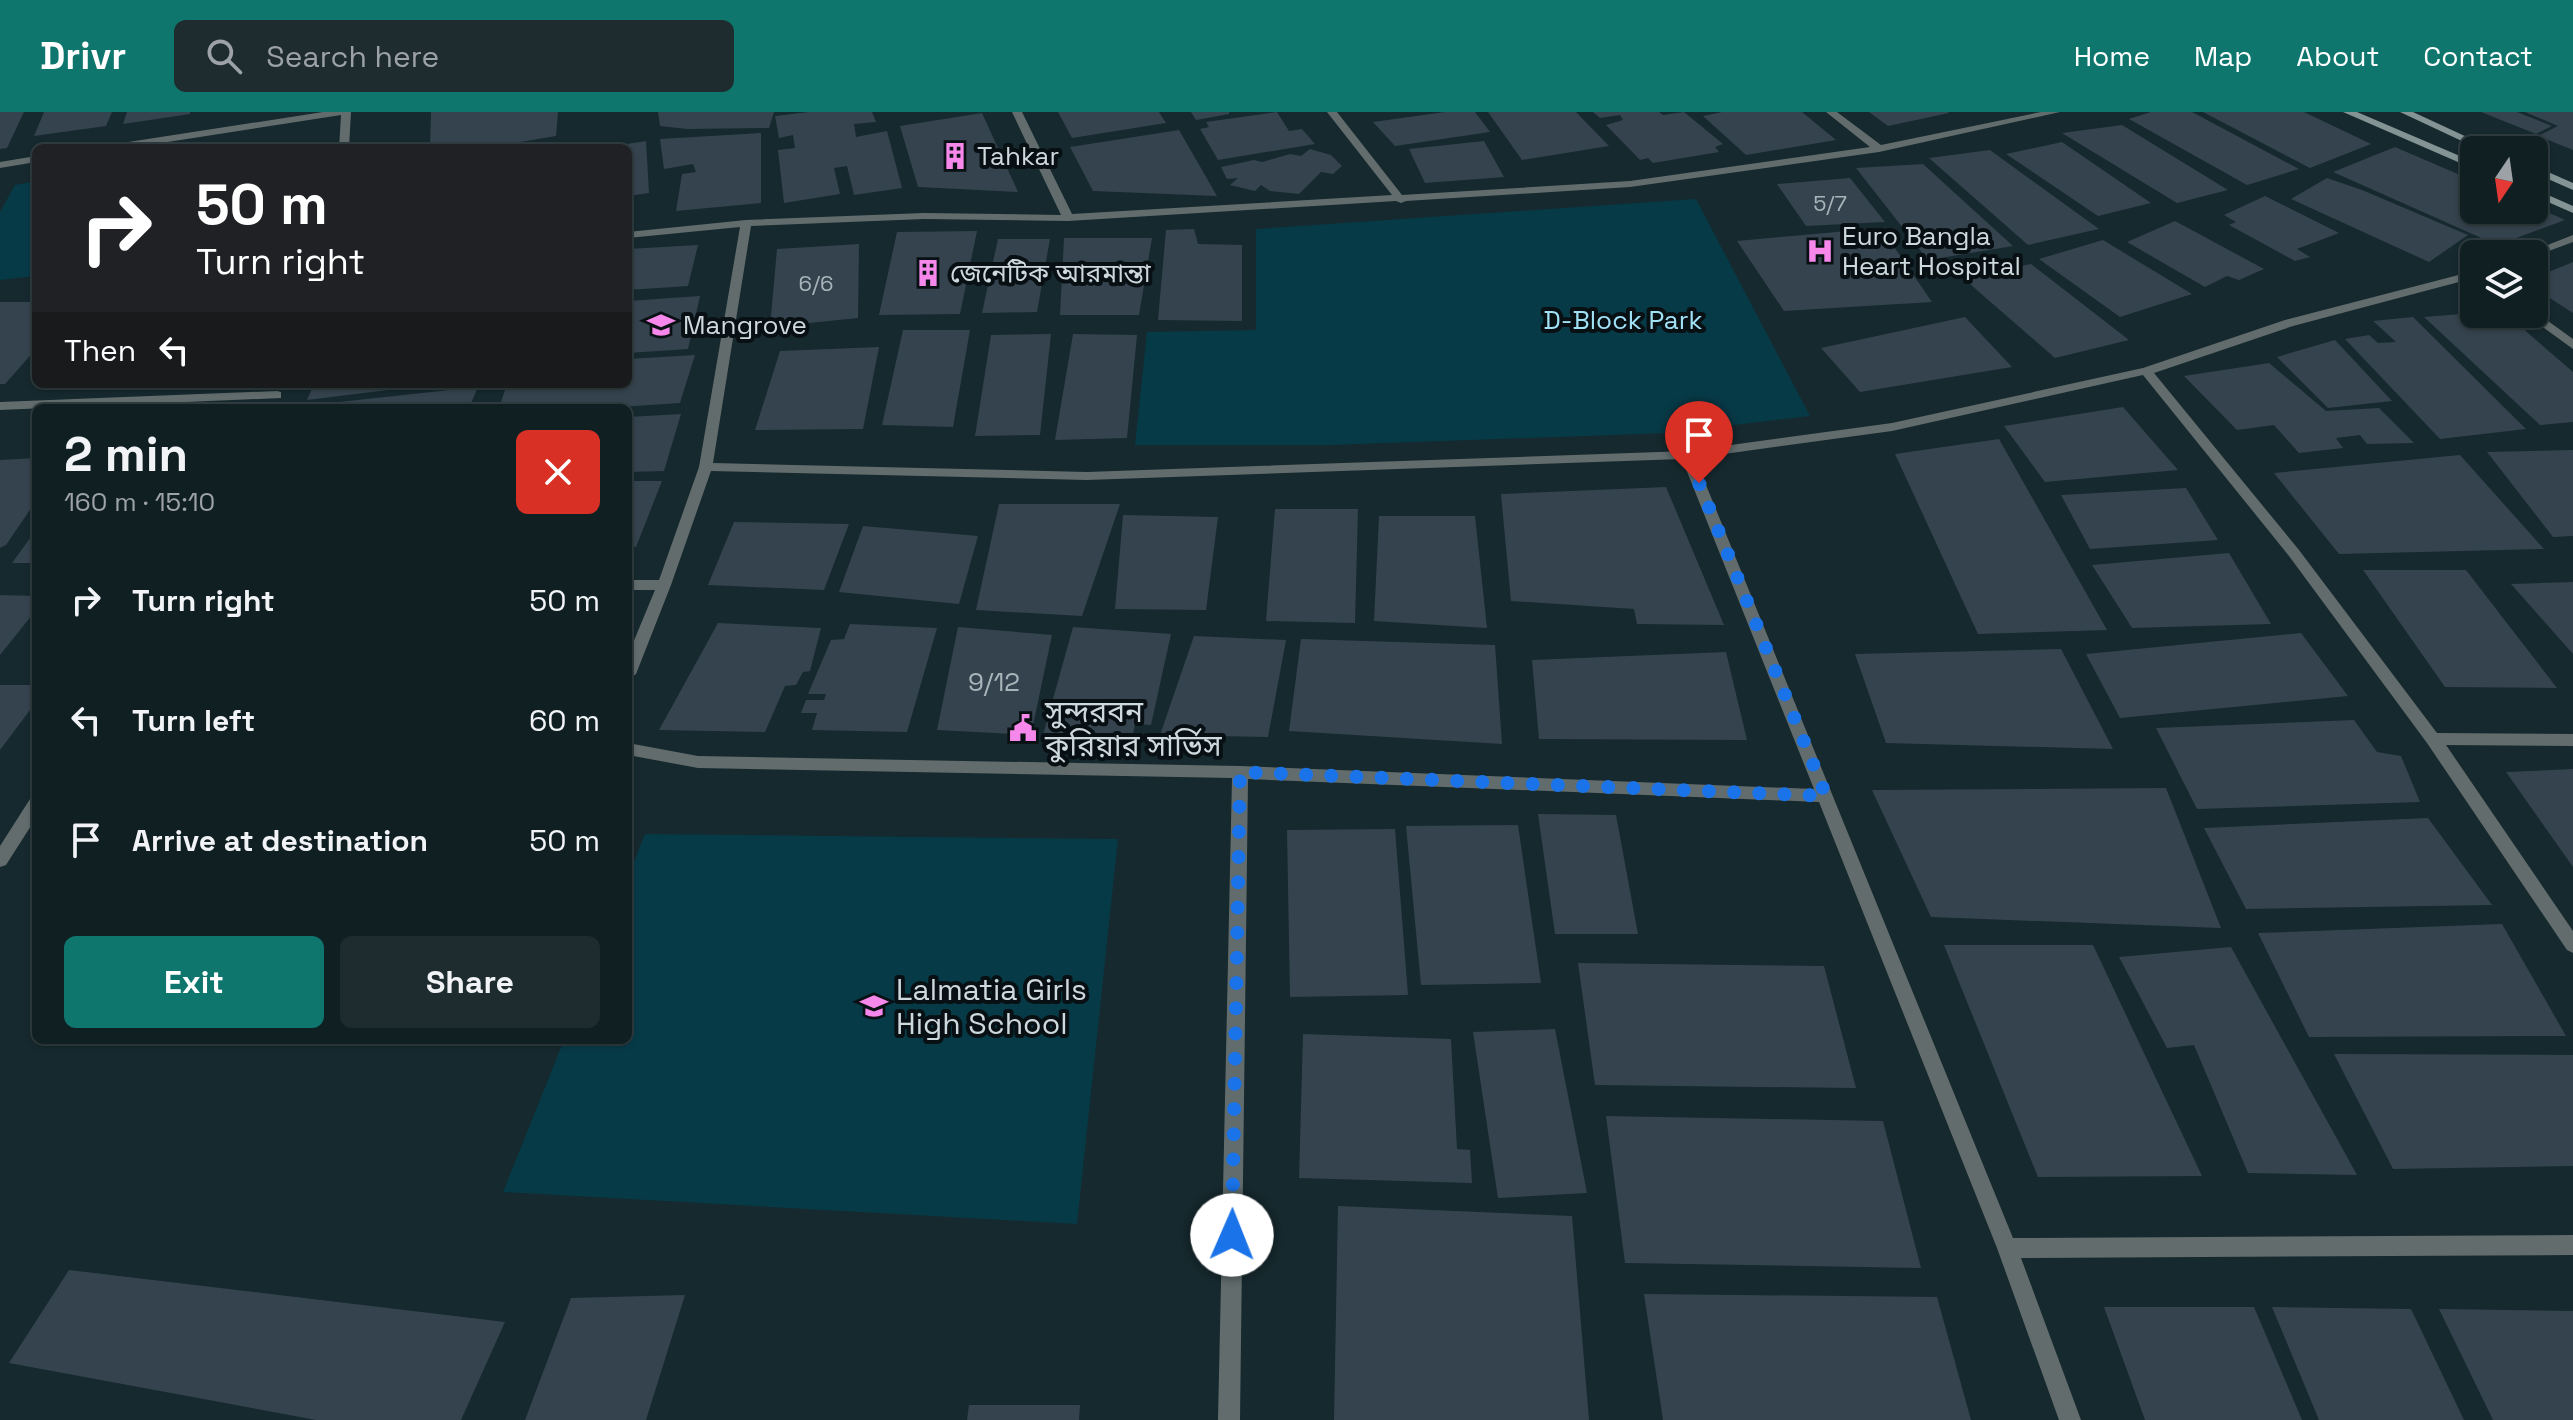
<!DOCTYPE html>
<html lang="en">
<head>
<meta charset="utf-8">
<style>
  body { margin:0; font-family:"Space Grotesk","Noto Sans Bengali",sans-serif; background:#1e2c2f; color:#f1f3f6; height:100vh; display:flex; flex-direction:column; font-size:30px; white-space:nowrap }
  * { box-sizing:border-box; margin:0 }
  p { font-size:26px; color:#9ca2a5 }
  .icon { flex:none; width:44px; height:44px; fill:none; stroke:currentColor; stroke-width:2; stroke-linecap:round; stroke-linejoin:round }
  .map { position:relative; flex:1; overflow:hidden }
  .panel { position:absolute; left:32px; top:292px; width:600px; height:640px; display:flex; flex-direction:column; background:#101f22; border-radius:12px; box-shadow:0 2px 6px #0004,0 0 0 2px #303d40 }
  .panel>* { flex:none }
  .hud { position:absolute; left:32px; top:32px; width:600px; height:244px; border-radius:12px; box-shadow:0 2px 6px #0004,0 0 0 2px #303d40; background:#202124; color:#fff; overflow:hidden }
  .needle { width:52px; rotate:193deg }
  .buttons { position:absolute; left:2460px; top:24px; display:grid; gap:16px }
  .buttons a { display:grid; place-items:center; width:88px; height:88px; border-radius:12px; background:#101f22; box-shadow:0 2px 6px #0004,0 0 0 2px #303d40; font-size:40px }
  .pin { position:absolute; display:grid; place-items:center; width:68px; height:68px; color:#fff; margin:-82px -34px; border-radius:50% 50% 50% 0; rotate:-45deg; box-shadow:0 0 8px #0007 }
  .pin .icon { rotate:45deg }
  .me { position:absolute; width:88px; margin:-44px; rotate:1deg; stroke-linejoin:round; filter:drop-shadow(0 0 6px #0008) }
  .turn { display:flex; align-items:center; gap:28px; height:168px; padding:0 32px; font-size:36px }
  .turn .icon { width:104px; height:104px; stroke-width:2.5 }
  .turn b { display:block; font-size:56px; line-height:68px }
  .then { display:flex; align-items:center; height:76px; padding:0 32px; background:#0003; gap:16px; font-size:30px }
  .round { display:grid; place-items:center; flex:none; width:84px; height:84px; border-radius:12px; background:#1e2c2f }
  .summary { display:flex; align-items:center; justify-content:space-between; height:136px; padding:0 32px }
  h1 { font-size:48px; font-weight:700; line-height:60px }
  .button { display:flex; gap:16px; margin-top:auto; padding:16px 32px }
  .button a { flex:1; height:92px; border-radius:12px; background:#0f766e; color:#fff; font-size:32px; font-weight:700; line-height:92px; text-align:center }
  .button a+a { background:#1e2c2f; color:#f1f3f6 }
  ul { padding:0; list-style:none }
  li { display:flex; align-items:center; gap:24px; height:120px; padding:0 32px }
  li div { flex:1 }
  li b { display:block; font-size:30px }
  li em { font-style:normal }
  header { display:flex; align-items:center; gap:48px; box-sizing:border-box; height:112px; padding:0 40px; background:#0f766e; color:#fff }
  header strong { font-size:38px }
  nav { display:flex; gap:44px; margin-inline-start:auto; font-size:28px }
  .search { width:560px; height:72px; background:#1e2c2f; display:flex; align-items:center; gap:20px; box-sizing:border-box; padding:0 28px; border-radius:12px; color:#9ca2a5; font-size:30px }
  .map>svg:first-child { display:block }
</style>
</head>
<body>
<header>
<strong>Drivr</strong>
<div class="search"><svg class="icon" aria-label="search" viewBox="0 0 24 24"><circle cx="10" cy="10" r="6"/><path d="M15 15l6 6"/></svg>Search here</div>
<nav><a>Home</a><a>Map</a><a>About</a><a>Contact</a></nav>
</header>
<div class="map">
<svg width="2573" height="1308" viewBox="0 0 2573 1308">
  <rect width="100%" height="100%" fill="#16292e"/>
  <path fill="#073a47" d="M 36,69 L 36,164 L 0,168 L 0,100 L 15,73 Z
    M 1696,87 L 1810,304 L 1668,321 L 1331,333 L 1135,333 L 1147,220 L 1256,218 L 1256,117 Z
    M 645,722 L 1118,727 L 1077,1112 L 503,1080 L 564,928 L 628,928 L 628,765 Z"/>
  <path fill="#35434e" d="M 0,0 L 24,0 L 7,36 L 0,37 Z
    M 44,0 L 112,0 L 106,14 L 34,24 Z
    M 127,0 L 190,0 L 190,2 L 123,12 Z
    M 431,0 L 558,0 L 556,24 L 483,36 L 430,36 Z
    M 658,0 L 774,0 L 769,16 L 687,17 L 660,14 Z
    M 809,0 L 872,0 L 876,10 L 854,12 L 856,25 L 887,19 L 902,76 L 854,83 L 847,54 L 834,56 L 840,82 L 784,91 L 778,38 L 795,36 L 793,23 L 779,26 L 775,4 Z
    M 1058,0 L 1159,0 L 1166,11 L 1072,26 Z
    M 1191,0 L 1229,0 L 1229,2 L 1196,8 Z
    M 1277,0 L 1289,19 L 1302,17 L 1315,32 L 1218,48 L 1200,17 L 1209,15 L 1206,10 Z
    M 1445,0 L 1475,0 L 1490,20 L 1395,34 L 1373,10 Z
    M 1488,0 L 1576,0 L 1609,34 L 1522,48 Z
    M 1593,0 L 1659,0 L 1663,3 L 1684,0 L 1723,32 L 1715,35 L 1719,40 L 1653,51 L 1648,46 L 1640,48 L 1606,13 L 1623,8 L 1620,3 L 1600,6 Z
    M 1722,0 L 1802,0 L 1836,28 L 1746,43 L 1703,4 Z
    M 1869,0 L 1948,0 L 1949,1 L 1888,14 Z
    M 2151,0 L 2192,0 L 2299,57 L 2247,73 L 2129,7 Z
    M 2203,0 L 2304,0 L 2371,32 L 2310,56 Z
    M 2481,0 L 2517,0 L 2552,14 L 2536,22 Z
    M 2525,0 L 2573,0 L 2573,38 L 2538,24 L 2558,14 Z
    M 982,1 L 1018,80 L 918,75 L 900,14 Z
    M 2122,13 L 2228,78 L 2177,91 L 2062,21 Z
    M 1179,18 L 1217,84 L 1093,79 L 1070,35 Z
    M 761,21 L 761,91 L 676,99 L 682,62 L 696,60 L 693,52 L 664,57 L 660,27 Z
    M 646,29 L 649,81 L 628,84 L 628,36 L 614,34 Z
    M 1484,29 L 1504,65 L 1425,71 L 1409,37 Z
    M 2062,30 L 2151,91 L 2098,104 L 2006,42 Z
    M 2395,35 L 2474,69 L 2474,98 L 2534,98 L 2534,94 L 2565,108 L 2497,133 L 2333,60 Z
    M 1310,37 L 1331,43 L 1342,54 L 1333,62 L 1321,60 L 1299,82 L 1270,79 L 1261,73 L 1255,79 L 1230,73 L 1238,66 L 1227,67 L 1221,55 L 1254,48 L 1262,50 L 1290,42 L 1301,44 Z
    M 1990,38 L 2099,117 L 2028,133 L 1929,46 Z
    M 1923,52 L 2013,134 L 1928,148 L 1856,56 Z
    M 1850,66 L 1885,110 L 1806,114 L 1777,72 Z
    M 2327,66 L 2362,78 L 2468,123 L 2429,150 L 2291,87 Z
    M 2265,84 L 2339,121 L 2297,137 L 2310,145 L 2295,149 L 2229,113 L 2236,110 L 2224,103 Z
    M 2175,109 L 2264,157 L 2239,168 L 2227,164 L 2205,175 L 2127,130 Z
    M 1881,116 L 1932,190 L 1784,199 L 1737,129 Z
    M 1194,117 L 1198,132 L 1242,133 L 1242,209 L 1158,208 L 1166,118 Z
    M 977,119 L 960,202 L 879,203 L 897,120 Z
    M 1064,126 L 1152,126 L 1139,203 L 1060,203 Z
    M 998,127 L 1050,127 L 1037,200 L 982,201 Z
    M 2103,128 L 2192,182 L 2120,205 L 2039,147 Z
    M 859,132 L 858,206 L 770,215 L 777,137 Z
    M 698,133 L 688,174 L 628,178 L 628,137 Z
    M 2573,150 L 2573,201 L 2534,176 L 2534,166 Z
    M 2031,152 L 2129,228 L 2055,246 L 1963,166 Z
    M 700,184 L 688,237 L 628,241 L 628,189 Z
    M 0,190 L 36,190 L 36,237 L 5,272 L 0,272 Z
    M 2474,201 L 2506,202 L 2573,260 L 2573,310 L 2540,313 L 2424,205 Z
    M 1965,205 L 2012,255 L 1860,280 L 1821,236 Z
    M 2413,205 L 2526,317 L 2440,327 L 2345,227 L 2369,223 L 2378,231 L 2396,230 L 2373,209 Z
    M 903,218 L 970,218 L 953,315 L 882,313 Z
    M 1051,222 L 1040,323 L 975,324 L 991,223 Z
    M 1073,222 L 1137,223 L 1127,326 L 1055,328 Z
    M 2335,228 L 2392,289 L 2328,296 L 2277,245 Z
    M 879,235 L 863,317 L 755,318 L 780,239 Z
    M 695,243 L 680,291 L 605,296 L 499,296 L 507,272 L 628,272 L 628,247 Z
    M 2269,251 L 2326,299 L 2379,296 L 2414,331 L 2367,332 L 2360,323 L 2336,326 L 2343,336 L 2299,341 L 2274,313 L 2237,318 L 2184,264 Z
    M 314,272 L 420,272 L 420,274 L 307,288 Z
    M 478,275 L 469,296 L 309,296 L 311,293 Z
    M 2123,295 L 2178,358 L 2045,370 L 2004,314 Z
    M 681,302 L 664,359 L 628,360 L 628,305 Z
    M 1999,327 L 2107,518 L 1978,522 L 1895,342 Z
    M 2573,338 L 2573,424 L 2553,425 L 2487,340 Z
    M 2460,343 L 2544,437 L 2339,442 L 2274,361 Z
    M 36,346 L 36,389 L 6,433 L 0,436 L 0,348 Z
    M 628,369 L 662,369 L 636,435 L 628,435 Z
    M 1666,375 L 1724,513 L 1637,512 L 1634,497 L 1511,489 L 1501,382 Z
    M 2186,376 L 2218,428 L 2090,437 L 2061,383 Z
    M 999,392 L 1120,392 L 1082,504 L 976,498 Z
    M 1275,397 L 1358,397 L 1355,511 L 1266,509 Z
    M 1123,403 L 1218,405 L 1206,498 L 1115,497 Z
    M 1379,404 L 1475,404 L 1487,516 L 1374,509 Z
    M 734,410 L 849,412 L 824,478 L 708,473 Z
    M 863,414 L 978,424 L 959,492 L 839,480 Z
    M 36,418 L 36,451 L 12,451 Z
    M 2229,441 L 2271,512 L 2132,516 L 2092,453 Z
    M 2363,458 L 2466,458 L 2557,576 L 2445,575 Z
    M 2573,470 L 2573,542 L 2511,472 Z
    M 0,483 L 36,484 L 36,498 L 0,543 Z
    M 718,511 L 821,516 L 810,559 L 803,560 L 796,573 L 785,574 L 765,620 L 659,618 Z
    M 850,512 L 937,516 L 907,620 L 812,618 L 817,601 L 801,601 L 806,588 L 824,588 L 826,582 L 808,582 L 831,528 L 844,527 Z
    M 958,515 L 1052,523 L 1031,623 L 937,618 Z
    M 1073,515 L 1171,522 L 1151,613 L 1135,612 L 1132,627 L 1043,623 Z
    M 2301,521 L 2348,584 L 2120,606 L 2086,542 Z
    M 1194,524 L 1286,528 L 1268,625 L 1160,623 Z
    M 1301,527 L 1495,533 L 1502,632 L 1289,619 Z
    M 2061,537 L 2113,637 L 1886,631 L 1855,542 Z
    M 1726,540 L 1747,628 L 1539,627 L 1532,548 Z
    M 0,573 L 36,573 L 36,590 L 0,638 Z
    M 2354,608 L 2377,640 L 2401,644 L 2420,690 L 2197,697 L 2156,616 Z
    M 2573,657 L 2573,755 L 2506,660 Z
    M 2166,676 L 2221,816 L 1931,805 L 1872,678 Z
    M 1538,702 L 1616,703 L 1638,822 L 1555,822 Z
    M 2428,706 L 2492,793 L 2246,797 L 2204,716 Z
    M 1518,713 L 1541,871 L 1421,873 L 1406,714 Z
    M 1395,717 L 1408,883 L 1290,885 L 1287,718 Z
    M 2502,812 L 2566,924 L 2309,925 L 2258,821 Z
    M 1944,833 L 2093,833 L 2202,1064 L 2038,1065 Z
    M 2231,835 L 2357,1063 L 2248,1061 L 2194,933 L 2167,936 L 2119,845 Z
    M 1578,851 L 1824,854 L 1856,976 L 1595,973 Z
    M 1555,917 L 1587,1081 L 1498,1086 L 1473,920 Z
    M 1303,922 L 1451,927 L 1457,1037 L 1470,1038 L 1472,1071 L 1299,1066 Z
    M 2334,942 L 2573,943 L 2573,1054 L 2393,1057 Z
    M 1606,1004 L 1883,1009 L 1921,1156 L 1625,1151 Z
    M 1338,1094 L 1572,1104 L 1589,1308 L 1334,1308 Z
    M 69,1158 L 505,1210 L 461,1308 L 316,1308 L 9,1251 Z
    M 1644,1182 L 1937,1185 L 1971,1308 L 1663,1308 Z
    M 685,1183 L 646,1308 L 525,1308 L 571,1186 Z
    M 2104,1195 L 2254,1195 L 2302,1308 L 2145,1308 Z
    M 2272,1195 L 2411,1197 L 2464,1308 L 2319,1308 Z
    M 2439,1197 L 2573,1199 L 2573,1308 L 2493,1308 Z
    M 969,1293 L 1080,1293 L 1079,1308 L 967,1308 Z"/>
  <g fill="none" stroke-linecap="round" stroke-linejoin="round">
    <path fill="#626c6c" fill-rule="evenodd" d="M 323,0 L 351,0 L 349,36 L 339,36 L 341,3 L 129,36 L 104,36 L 109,33 Z
      M 1012,0 L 1022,0 L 1072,102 L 1392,83 L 1327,0 L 1337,0 L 1402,83 L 1630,69 L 1870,35 L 1826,0 L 1837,0 L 1881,33 L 2041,0 L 2060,0 L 1879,40 L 1630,75 L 1406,89 L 1401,91 L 1396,89 L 1068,109 L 924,107 L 751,114 L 713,351 L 1087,360 L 1687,339 L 1892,311 L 2143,256 L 2285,208 L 2474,159 L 2474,166 L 2293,214 L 2154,261 L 2299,438 L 2437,621 L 2573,622 L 2573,634 L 2446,633 L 2573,819 L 2573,841 L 2567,838 L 2427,631 L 2289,444 L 2143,263 L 1892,319 L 1695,346 L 2013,1126 L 2573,1123 L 2573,1143 L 2021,1146 L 2081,1308 L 2059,1308 L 1997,1136 L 1819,690 L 1248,667 L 1240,1308 L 1218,1308 L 1232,666 L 698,656 L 628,643 L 628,631 L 698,644 L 1240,654 L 1814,677 L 1682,347 L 1087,368 L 711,359 L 671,473 L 636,562 L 628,568 L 628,543 L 655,478 L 628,478 L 628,468 L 659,468 L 699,355 L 740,115 L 628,126 L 628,120 L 746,108 L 924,101 L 1061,103 Z
      M 36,44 L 36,50 L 0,56 L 0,50 Z
      M 2573,123 L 2573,130 L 2535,144 L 2534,142 L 2525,142 Z
      M 2534,199 L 2573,227 L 2573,237 L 2529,205 L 2527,202 L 2534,202 Z
      M 277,279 L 281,280 L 281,286 L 0,298 L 0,290 Z
      M 36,686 L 36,706 L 6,753 L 0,755 L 0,734 L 30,687 Z"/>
    <path fill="#849393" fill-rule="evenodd" d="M 2343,0 L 2357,0 L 2474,50 L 2474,57 Z
      M 2400,0 L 2413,0 L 2495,38 L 2481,38 Z
      M 2534,54 L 2573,71 L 2573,78 L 2534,61 Z
      M 2534,77 L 2573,94 L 2573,101 L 2534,84 Z"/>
  </g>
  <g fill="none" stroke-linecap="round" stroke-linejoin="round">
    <path stroke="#1a73e8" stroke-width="14" stroke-dasharray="0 25.2" d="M 1232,1123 L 1240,660 L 1826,684 L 1699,371"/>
  </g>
  <defs>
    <g id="building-bare" transform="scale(2.16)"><path d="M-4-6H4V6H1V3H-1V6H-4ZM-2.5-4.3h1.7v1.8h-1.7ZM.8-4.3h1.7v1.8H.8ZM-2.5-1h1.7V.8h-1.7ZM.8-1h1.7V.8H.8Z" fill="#f788eb" stroke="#081013" stroke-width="2.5" paint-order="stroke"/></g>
    <g id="hospital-bare" transform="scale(2.16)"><path d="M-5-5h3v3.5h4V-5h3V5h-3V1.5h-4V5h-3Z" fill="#f788eb" stroke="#081013" stroke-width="2.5" paint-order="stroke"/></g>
    <g id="school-bare" transform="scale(2.16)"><path d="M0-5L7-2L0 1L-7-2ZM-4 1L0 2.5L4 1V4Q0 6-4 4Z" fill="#f788eb" stroke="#081013" stroke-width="2.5" paint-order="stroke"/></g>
    <g id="civic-bare" transform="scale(2.16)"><path d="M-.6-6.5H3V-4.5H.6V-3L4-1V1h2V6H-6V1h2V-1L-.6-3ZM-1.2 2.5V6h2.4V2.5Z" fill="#f788eb" stroke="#081013" stroke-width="2.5" paint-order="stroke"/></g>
  </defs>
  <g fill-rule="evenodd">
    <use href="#building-bare" x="955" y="44"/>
    <use href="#hospital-bare" x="1820" y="139"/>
    <use href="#building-bare" x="928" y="161"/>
    <use href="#school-bare" x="661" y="213"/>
    <use href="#civic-bare" x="1023" y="616"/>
    <use href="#school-bare" x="874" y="894"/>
  </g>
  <g text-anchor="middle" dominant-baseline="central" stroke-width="8" stroke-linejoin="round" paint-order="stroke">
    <g font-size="22" fill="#a8b4b9">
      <text x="1830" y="91">5/7</text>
      <text x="816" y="171">6/6</text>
    </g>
    <g font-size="26" fill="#ced9dd" stroke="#081013" text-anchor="start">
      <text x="977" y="44">Tahkar</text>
      <text x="1842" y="124">Euro Bangla<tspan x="1842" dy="30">Heart Hospital</tspan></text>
      <text x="950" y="161">জেনেটিক আরমান্তা</text>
      <text x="683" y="213">Mangrove</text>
    </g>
    <g font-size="26" fill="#a1e1f6" stroke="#081013">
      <text x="1623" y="208">D-Block Park</text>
    </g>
    <g font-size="26" fill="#a8b4b9">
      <text x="994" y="570">9/12</text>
    </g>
    <g font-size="30" fill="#ced9dd" stroke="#081013" text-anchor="start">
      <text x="1045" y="599">সুন্দরবন<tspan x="1045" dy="34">কুরিয়ার সার্ভিস</tspan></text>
      <text x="896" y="877">Lalmatia Girls<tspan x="896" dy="34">High School</tspan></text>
    </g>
  </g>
</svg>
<div class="buttons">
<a><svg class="needle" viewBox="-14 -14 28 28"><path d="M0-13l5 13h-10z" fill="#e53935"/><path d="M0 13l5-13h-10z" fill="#9ca2a5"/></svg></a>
<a><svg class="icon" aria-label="layers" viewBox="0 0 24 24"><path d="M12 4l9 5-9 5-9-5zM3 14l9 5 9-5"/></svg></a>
</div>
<div class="pin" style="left:1699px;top:371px;background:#d93025"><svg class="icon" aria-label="arrive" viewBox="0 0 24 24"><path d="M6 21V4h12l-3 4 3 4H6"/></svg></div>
<svg class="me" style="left:1232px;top:1123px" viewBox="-20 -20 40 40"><circle r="19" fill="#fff"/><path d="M0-13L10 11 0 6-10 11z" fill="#1a73e8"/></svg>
<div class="hud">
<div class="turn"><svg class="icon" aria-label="right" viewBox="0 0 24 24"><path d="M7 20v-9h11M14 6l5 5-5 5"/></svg><div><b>50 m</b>Turn right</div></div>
<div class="then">Then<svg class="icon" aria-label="left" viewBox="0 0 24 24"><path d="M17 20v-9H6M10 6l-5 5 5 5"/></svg></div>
</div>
<section class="panel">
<div class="summary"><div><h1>2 min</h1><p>160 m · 15:10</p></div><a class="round" style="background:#d93025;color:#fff"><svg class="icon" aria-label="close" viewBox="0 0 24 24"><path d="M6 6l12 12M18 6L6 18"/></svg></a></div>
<ul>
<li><svg class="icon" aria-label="right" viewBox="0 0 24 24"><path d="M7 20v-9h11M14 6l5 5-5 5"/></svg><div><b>Turn right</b></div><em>50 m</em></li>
<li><svg class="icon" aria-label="left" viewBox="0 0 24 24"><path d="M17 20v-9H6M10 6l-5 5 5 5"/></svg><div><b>Turn left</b></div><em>60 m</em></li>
<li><svg class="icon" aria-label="arrive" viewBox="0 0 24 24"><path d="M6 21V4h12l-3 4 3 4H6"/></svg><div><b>Arrive at destination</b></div><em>50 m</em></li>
</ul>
<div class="button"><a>Exit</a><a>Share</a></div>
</section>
</div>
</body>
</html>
